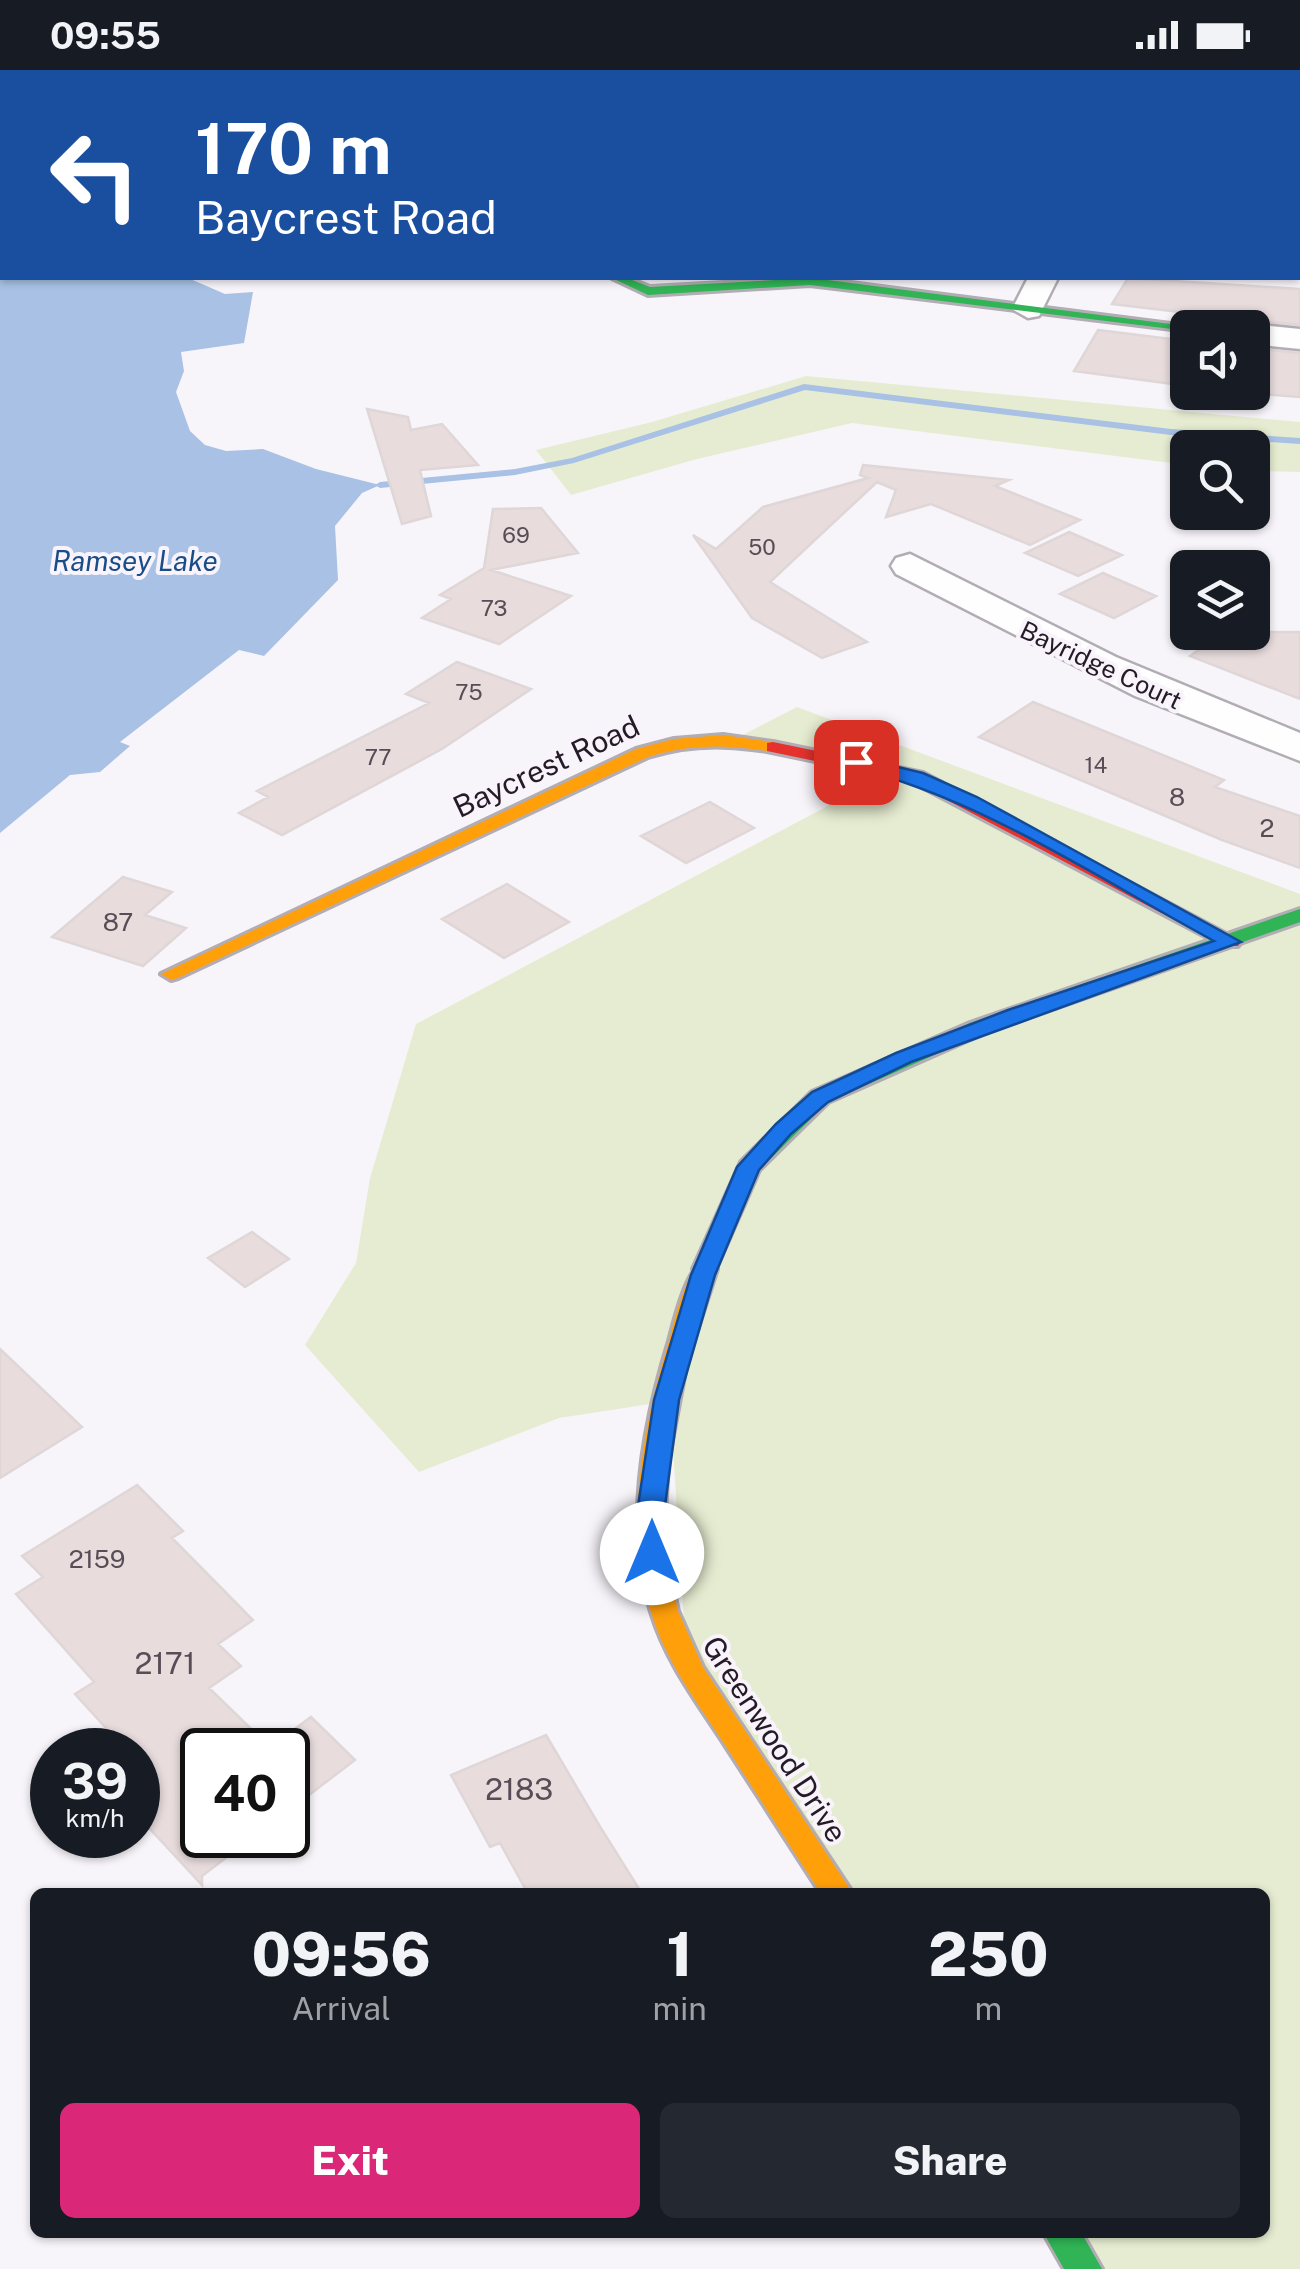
<!DOCTYPE html>
<html lang="en">
<head>
<meta charset="utf-8">
<style>
  body { margin:0; font-family:"Public Sans",sans-serif; background:#242831; color:#f1f3f6; height:100vh; display:flex; flex-direction:column; font-size:38px; white-space:nowrap }
  * { box-sizing:border-box; margin:0 }
  p { font-size:32px; color:#9ea1a6 }
  .icon { flex:none; width:55px; height:55px; fill:none; stroke:currentColor; stroke-width:2; stroke-linecap:round; stroke-linejoin:round }
  .map { position:relative; flex:1; overflow:hidden }
  .panel { position:absolute; left:30px; top:1818px; width:1240px; height:350px; display:flex; flex-direction:column; background:#171b24; border-radius:15px; box-shadow:0 2px 8px #0004 }
  .panel>* { flex:none }
  .hud { position:absolute; left:0px; top:0px; width:1300px; height:210px; box-shadow:0 2px 8px #0004; background:#1a4fa0; color:#fff; overflow:hidden }
  .buttons { position:absolute; left:1170px; top:240px; display:grid; gap:20px }
  .buttons a { display:grid; place-items:center; width:100px; height:100px; border-radius:15px; background:#171b24; box-shadow:0 2px 8px #0004; font-size:50px }
  .speed { position:absolute; left:30px; top:1658px; display:flex; gap:20px; font-size:50px; font-weight:700; text-align:center }
  .speed>* { display:grid; place-content:center; width:130px; height:130px; border-radius:50%; background:#171b24; box-shadow:0 2px 8px #0004; line-height:1 }
  .speed small { font-size:25px; font-weight:400 }
  .speed .limit { border:5px solid #111; border-radius:15px; background:#fff; color:#111 }
  .pin { position:absolute; display:grid; place-items:center; width:85px; height:85px; color:#fff; margin:-42px; border-radius:20px; box-shadow:0 5px 15px #0006 }
  .me { position:absolute; width:110px; margin:-55px; rotate:0deg; stroke-linejoin:round; filter:drop-shadow(0 0 8px #0008) }
  .turn { display:flex; align-items:center; gap:35px; height:210px; padding:0 30px; font-size:45px }
  .turn .icon { width:130px; height:130px; stroke-width:2.5 }
  .turn b { display:block; font-size:70px; line-height:85px }
  .eta { display:flex; justify-content:space-evenly; align-items:center; height:170px; text-align:center }
  .eta b { font-size:60px; font-weight:800; line-height:70px }
  .button { display:flex; gap:20px; margin-top:auto; padding:20px 30px }
  .button a { flex:1; height:115px; border-radius:15px; background:#db2777; color:#fff; font-size:40px; font-weight:800; line-height:115px; text-align:center }
  .button a+a { background:#242831; color:#f1f3f6 }
  .status { display:flex; justify-content:space-between; align-items:center; height:70px; padding:0 50px; background:#171b24; direction:ltr }
  .status svg { height:28px; fill:currentColor }
  .map>svg:first-child { display:block }
</style>
</head>
<body>
<div class="status"><b>09:55</b><svg viewBox="0 0 49 12"><path d="M0 12V9h3v3zM5 12V6h3v6zM10 12V3h3v9zM15 12V0h3v12zM26 1h20v11H26zM47 4h2v5h-2z"/></svg></div>
<div class="map">
<svg width="1300" height="2199" viewBox="0 0 1300 2199">
  <rect width="100%" height="100%" fill="#f8f5fa"/>
  <path fill="#e6ecd1" d="M 806,306 L 1300,352 L 1300,402 L 1253,401 L 1252,378 L 1188,378 L 1187,395 L 852,353 L 697,389 L 571,425 L 536,380 L 652,352 Z
    M 797,637 L 1300,824 L 1300,2199 L 1091,2199 L 1066,2163 L 1265,2162 L 1265,1822 L 843,1822 L 686,1583 L 670,1331 L 559,1348 L 419,1402 L 305,1275 L 356,1193 L 370,1108 L 416,954 L 894,701 L 737,668 Z"/>
  <path fill="#a8c1e4" d="M 0,0 L 183,2 L 2,2 L 2,208 L 188,208 L 225,224 L 253,222 L 244,273 L 181,282 L 184,301 L 176,322 L 190,361 L 205,375 L 226,381 L 263,379 L 316,399 L 380,415 L 362,423 L 335,456 L 338,510 L 264,586 L 239,580 L 120,672 L 130,676 L 100,702 L 70,705 L 0,763 Z"/>
  <g fill="none" stroke-linecap="round" stroke-linejoin="round">
    <path fill="#a8c1e4" fill-rule="evenodd" d="M 804,314 L 1171,359 L 1300,368 L 1300,374 L 1171,365 L 805,320 L 574,393 L 515,405 L 380,418 L 375,415 L 380,412 L 515,399 L 572,388 Z"/>
  </g>
  <path fill="#e8dcdd" stroke="#dfd6d7" stroke-width="2.5" d="M 1128,208 L 1300,219 L 1300,255 L 1252,250 L 1236,258 L 1216,258 L 1196,244 L 1112,234 Z
    M 1098,260 L 1188,271 L 1188,316 L 1074,301 Z
    M 1252,278 L 1300,283 L 1300,327 L 1236,322 L 1252,322 Z
    M 367,339 L 408,347 L 411,360 L 442,354 L 478,395 L 420,400 L 431,446 L 402,454 Z
    M 863,395 L 1009,410 L 995,416 L 1080,450 L 1030,475 L 931,434 L 886,447 L 896,420 L 877,412 L 770,512 L 867,572 L 822,588 L 752,548 L 693,465 L 716,479 L 763,437 L 868,408 L 860,405 Z
    M 541,438 L 578,483 L 491,500 L 571,526 L 499,574 L 422,548 L 451,529 L 440,525 L 484,498 L 493,439 Z
    M 1069,462 L 1122,485 L 1078,506 L 1025,483 Z
    M 1103,503 L 1156,526 L 1114,548 L 1060,524 Z
    M 1225,562 L 1300,562 L 1300,629 L 1190,586 Z
    M 457,592 L 531,619 L 442,679 L 282,765 L 239,743 L 268,727 L 257,721 L 429,633 L 406,624 Z
    M 1033,632 L 1224,710 L 1215,717 L 1300,746 L 1300,798 L 1222,770 L 979,667 Z
    M 710,732 L 754,758 L 686,793 L 641,766 Z
    M 123,807 L 172,822 L 145,845 L 186,858 L 143,896 L 52,867 Z
    M 507,814 L 569,852 L 504,888 L 442,849 Z
    M 252,1162 L 289,1189 L 245,1217 L 208,1188 Z
    M 0,1279 L 82,1357 L 0,1408 Z
    M 137,1415 L 183,1461 L 172,1468 L 253,1550 L 218,1574 L 241,1596 L 209,1618 L 273,1680 L 202,1680 L 202,1765 L 256,1765 L 202,1806 L 202,1815 L 138,1746 L 138,1680 L 126,1680 L 75,1624 L 94,1612 L 16,1524 L 43,1507 L 22,1486 Z
    M 311,1647 L 355,1690 L 288,1741 L 288,1664 Z
    M 546,1665 L 599,1755 L 641,1822 L 527,1822 L 500,1773 L 490,1777 L 451,1705 Z"/>
  <g fill="none" stroke-linecap="round" stroke-linejoin="round">
    <g stroke="#b2adb4" stroke-width="5">
      <path id="street" d="M 1298,29 L 1300,29 L 1300,45 L 1298,45 Z
        M 1028,208 L 1058,208 L 1039,246 L 1028,248 L 1012,239 Z
        M 1252,254 L 1300,259 L 1300,279 L 1252,274 L 1252,258 L 1240,258 Z
        M 910,484 L 1116,587 L 1300,663 L 1300,691 L 1135,626 L 896,504 L 891,496 L 896,488 Z"/>
    </g>
    <g stroke="#b2adb4" stroke-width="6">
      <path id="fast" d="M 612,208 L 627,208 L 650,217 L 812,208 L 1202,258 L 1188,258 L 1188,261 L 810,215 L 648,225 Z
        M 1300,839 L 1300,852 L 984,963 L 828,1032 L 759,1100 L 713,1205 L 705,1207 L 693,1199 L 741,1092 L 812,1022 L 970,953 Z
        M 1043,2162 L 1081,2162 L 1102,2199 L 1064,2199 Z"/>
    </g>
    <g stroke="#b2adb4" stroke-width="6">
      <path id="slow" d="M 723,665 L 773,672 L 782,677 C 772,684 764,680 752,679 C 717,674 682,676 648,687 L 178,908 L 171,910 L 161,904 L 636,679 L 674,669 Z
        M 705,1191 L 717,1199 L 687,1291 L 668,1392 L 665,1443 L 668,1493 L 678,1541 L 703,1597 L 852,1822 L 820,1822 C 788,1773 757,1724 725,1675 C 697,1632 666,1592 651,1542 C 624,1456 643,1355 669,1271 C 674,1252 687,1196 705,1191 Z"/>
    </g>
    <g stroke="#b2adb4" stroke-width="6">
      <path id="jam" d="M 773,672 L 923,703 L 1241,872 L 1238,876 L 1224,876 L 911,711 L 767,681 L 767,673 Z"/>
    </g>
    <use href="#street" fill="#fefefe" fill-rule="evenodd"/>
    <use href="#fast" fill="#30b455" fill-rule="evenodd"/>
    <use href="#slow" fill="#ff9f0a" fill-rule="evenodd"/>
    <use href="#jam" fill="#e5322d" fill-rule="evenodd"/>
  </g>
  <path fill="#1a73e8" stroke="#114b97" stroke-width="2.5" d="M 856,687 L 923,703 L 977,727 L 1241,872 L 911,992 L 828,1032 L 791,1064 L 759,1100 L 715,1205 L 679,1330 L 665,1436 L 666,1483 L 652,1493 L 638,1483 L 638,1436 L 654,1330 L 691,1205 L 737,1097 L 776,1054 L 812,1022 L 896,983 L 1008,940 L 1214,871 C 1096,807 980,728 849,696 L 849,688 Z"/>
  <g text-anchor="middle" dominant-baseline="central" stroke-width="8" stroke-linejoin="round" paint-order="stroke">
    <g font-size="22" fill="#574d56">
      <text x="516" y="465">69</text>
      <text x="762" y="477">50</text>
      <text x="494" y="538">73</text>
      <text x="469" y="622">75</text>
      <text x="378" y="687">77</text>
      <text x="1096" y="695">14</text>
    </g>
    <g font-size="25" fill="#241b27" stroke="#f9f4fb">
      <text transform="translate(1101 595) rotate(25)">Bayridge Court</text>
    </g>
    <g font-size="25" fill="#574d56">
      <text x="1177" y="727">8</text>
      <text x="1267" y="758">2</text>
      <text x="118" y="852">87</text>
      <text x="97" y="1489">2159</text>
    </g>
    <g font-size="28" font-style="italic" fill="#1a4d87" stroke="#f9f4fb">
      <text x="135" y="490">Ramsey Lake</text>
    </g>
    <g font-size="30" fill="#241b27" stroke="#f9f4fb">
      <text transform="translate(546 696) rotate(-25)">Baycrest Road</text>
      <text transform="translate(775 1669) rotate(57)">Greenwood Drive</text>
    </g>
    <g font-size="30" fill="#574d56">
      <text x="165" y="1593">2171</text>
      <text x="519" y="1719">2183</text>
    </g>
  </g>
</svg>
<div class="buttons">
<a><svg class="icon" aria-label="sound" viewBox="0 0 24 24"><path d="M4 9h4l5-4v14l-5-4H4zM17 9q2 3 0 6"/></svg></a>
<a><svg class="icon" aria-label="search" viewBox="0 0 24 24"><circle cx="10" cy="10" r="6"/><path d="M15 15l6 6"/></svg></a>
<a><svg class="icon" aria-label="layers" viewBox="0 0 24 24"><path d="M12 4l9 5-9 5-9-5zM3 14l9 5 9-5"/></svg></a>
</div>
<div class="speed"><div>39<small>km/h</small></div><div class="limit">40</div></div>
<div class="pin" style="left:856px;top:692px;background:#d93025"><svg class="icon" aria-label="arrive" viewBox="0 0 24 24"><path d="M6 21V4h12l-3 4 3 4H6"/></svg></div>
<svg class="me" style="left:652px;top:1483px" viewBox="-20 -20 40 40"><circle r="19" fill="#fff"/><path d="M0-13L10 11 0 6-10 11z" fill="#1a73e8"/></svg>
<div class="hud">
<div class="turn"><svg class="icon" aria-label="left" viewBox="0 0 24 24"><path d="M17 20v-9H6M10 6l-5 5 5 5"/></svg><div><b>170 m</b>Baycrest Road</div></div>
</div>
<section class="panel">
<div class="eta">
<div><b>09:56</b><p>Arrival</p></div>
<div><b>1</b><p>min</p></div>
<div><b>250</b><p>m</p></div>
</div>
<div class="button"><a>Exit</a><a>Share</a></div>
</section>
</div>
</body>
</html>
